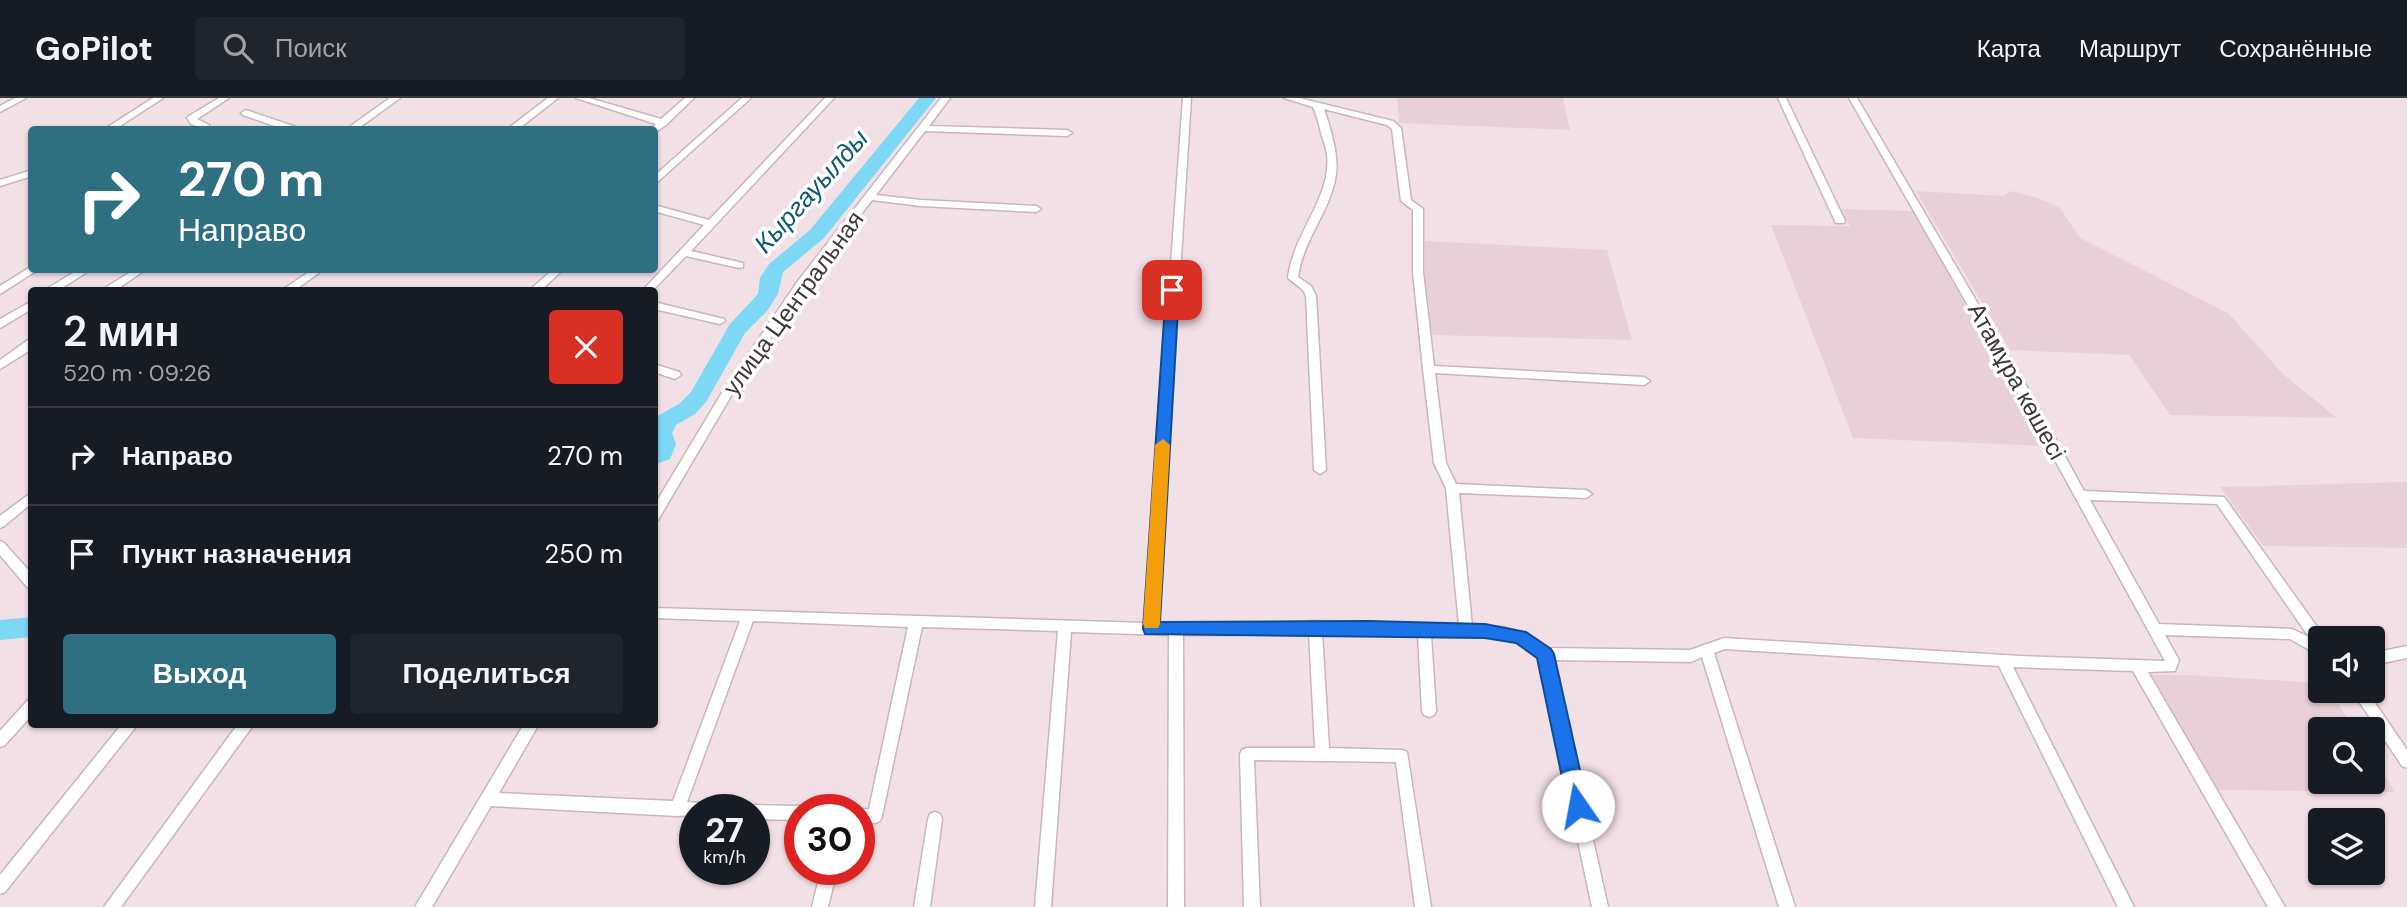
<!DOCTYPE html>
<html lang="ru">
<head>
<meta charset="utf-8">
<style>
  body { margin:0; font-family:"DM Sans",sans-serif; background:#20242c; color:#f1f3f6; height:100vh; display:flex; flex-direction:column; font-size:26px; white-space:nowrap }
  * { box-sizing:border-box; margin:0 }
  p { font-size:23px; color:#9ea1a6 }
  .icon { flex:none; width:38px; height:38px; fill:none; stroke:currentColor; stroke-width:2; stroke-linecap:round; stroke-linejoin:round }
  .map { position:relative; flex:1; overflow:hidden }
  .side { position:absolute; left:28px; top:189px; width:630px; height:441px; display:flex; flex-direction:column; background:#171b24; border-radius:7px; box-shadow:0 2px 5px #0004 }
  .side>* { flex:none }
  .banner { position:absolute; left:28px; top:28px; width:630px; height:147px; border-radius:7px; box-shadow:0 2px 5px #0004; background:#2e6f82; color:#fff; overflow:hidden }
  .buttons { position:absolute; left:2308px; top:528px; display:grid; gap:14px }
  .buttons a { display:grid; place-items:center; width:77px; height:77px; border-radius:7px; background:#171b24; box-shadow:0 2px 5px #0004; font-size:35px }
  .speed { position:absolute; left:679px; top:696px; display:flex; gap:14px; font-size:35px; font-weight:700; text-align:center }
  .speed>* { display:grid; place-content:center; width:91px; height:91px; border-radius:50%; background:#171b24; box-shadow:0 2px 5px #0004; line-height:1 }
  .speed small { font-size:18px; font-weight:400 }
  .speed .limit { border:10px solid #d22; background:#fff; color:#111 }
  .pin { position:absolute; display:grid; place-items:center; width:60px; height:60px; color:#fff; margin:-30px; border-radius:14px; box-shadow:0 4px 10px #0006 }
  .me { position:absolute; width:77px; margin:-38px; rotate:348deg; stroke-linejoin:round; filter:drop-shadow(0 0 5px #0008) }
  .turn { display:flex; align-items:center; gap:24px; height:147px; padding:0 35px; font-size:32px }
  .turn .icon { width:91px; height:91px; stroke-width:2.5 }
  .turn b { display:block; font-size:49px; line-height:60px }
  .round { display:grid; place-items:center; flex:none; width:74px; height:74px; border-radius:7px; background:#20242c }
  .overview { display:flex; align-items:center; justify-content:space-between; height:119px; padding:0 35px }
  h1 { font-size:42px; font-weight:600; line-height:52px }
  .cta { display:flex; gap:14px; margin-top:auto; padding:14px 35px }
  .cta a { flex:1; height:80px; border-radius:7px; background:#2e6f82; color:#fff; font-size:28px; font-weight:600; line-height:80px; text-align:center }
  .cta a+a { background:#20242c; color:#f1f3f6 }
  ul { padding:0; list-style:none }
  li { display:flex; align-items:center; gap:21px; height:98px; padding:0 35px; border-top:2px solid #363941 }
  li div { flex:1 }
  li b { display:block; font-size:26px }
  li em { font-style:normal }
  header { display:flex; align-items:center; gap:42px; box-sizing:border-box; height:98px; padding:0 35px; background:#171b24; border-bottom:2px solid #363941 }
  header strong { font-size:33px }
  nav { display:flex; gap:38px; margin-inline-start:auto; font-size:24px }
  .search { width:490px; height:63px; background:#20242c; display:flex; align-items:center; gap:18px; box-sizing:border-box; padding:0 24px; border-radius:7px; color:#9ea1a6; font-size:26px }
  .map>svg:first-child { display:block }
</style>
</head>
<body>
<header>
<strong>GoPilot</strong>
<div class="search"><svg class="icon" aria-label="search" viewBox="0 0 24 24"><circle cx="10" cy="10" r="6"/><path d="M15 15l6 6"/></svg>Поиск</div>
<nav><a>Карта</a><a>Маршрут</a><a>Сохранённые</a></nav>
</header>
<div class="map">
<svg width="2407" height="809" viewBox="0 0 2407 809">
  <rect width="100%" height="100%" fill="#f2e0e7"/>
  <path fill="#e8d0d8" d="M 1397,0 L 1563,0 L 1570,32 L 1399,25 Z
    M 1916,93 L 2003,98 L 2011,93 L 2038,100 L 2060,110 L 2080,140 L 2228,215 L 2284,277 L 2337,320 L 2170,317 L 2129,257 L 2010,252 Z
    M 1841,111 L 1913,113 L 2044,348 L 1853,340 L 1771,127 L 1850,128 Z
    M 1425,143 L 1607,152 L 1632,242 L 1432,237 L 1425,178 Z
    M 2407,384 L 2407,450 L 2263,448 L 2220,389 Z
    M 2152,577 L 2189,577 L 2320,585 L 2320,593 L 2330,593 L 2355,632 L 2320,632 L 2320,684 L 2373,684 L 2373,659 L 2395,694 L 2217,692 Z"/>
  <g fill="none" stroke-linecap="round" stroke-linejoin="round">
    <path fill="#7cd8f5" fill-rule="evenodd" d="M 919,0 L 936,0 L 824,140 L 783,174 L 778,196 L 767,213 L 745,235 L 706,304 L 695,316 L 676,327 L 672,335 L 676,346 L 670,361 L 654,367 L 654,326 L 659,317 L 679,306 L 691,294 L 730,226 L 758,196 L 760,180 L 769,166 L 810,132 Z
      M 32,519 L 32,539 L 0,542 L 0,522 Z"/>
    <g stroke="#c8b7bd" stroke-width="3">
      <path id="minor" d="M 15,0 L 26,0 L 0,14 L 0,8 Z
        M 153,0 L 163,0 L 114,32 L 103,32 Z
        M 219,0 L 229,0 L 197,21 L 209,27 L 209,32 L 200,32 L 201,30 L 191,26 L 187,20 L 189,18 Z
        M 390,0 L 400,0 L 356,32 L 345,32 Z
        M 548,0 L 558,0 L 517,32 L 506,32 Z
        M 576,0 L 589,0 L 661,21 L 685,0 L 694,0 L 666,27 L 654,35 L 654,32 L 650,32 L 656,26 Z
        M 742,0 L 751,0 L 654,87 L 654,78 Z
        M 825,0 L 834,0 L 691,153 L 743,165 L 743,169 L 739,170 L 686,158 L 653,192 L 643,192 L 704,127 L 654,113 L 654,107 L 709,122 Z
        M 941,0 L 950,0 L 929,28 L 1067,32 L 1072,35 L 1067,38 L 925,33 L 876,97 L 921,102 L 1036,108 L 1041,111 L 1036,114 L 921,108 L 872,102 L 806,187 L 731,298 L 658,422 L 654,423 L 654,408 L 723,293 L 798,183 Z
        M 1183,0 L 1191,0 L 1158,526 L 1226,527 L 1315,523 L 1459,527 L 1446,390 L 1434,365 L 1423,271 L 1413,174 L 1413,112 L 1401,103 L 1392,31 L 1387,27 L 1324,11 C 1330,29 1339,57 1336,76 C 1331,113 1303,141 1298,179 L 1311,188 L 1316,198 L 1326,372 L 1320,376 L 1314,372 L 1306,198 L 1303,192 L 1288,180 C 1293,135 1332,100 1327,56 C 1326,49 1323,42 1321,35 C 1319,26 1317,18 1313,9 L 1284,0 L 1299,0 L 1393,23 L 1401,30 L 1411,102 L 1423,111 L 1423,174 L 1434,268 L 1644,279 L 1650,283 L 1644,287 L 1435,275 L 1446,365 L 1456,386 L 1586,392 L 1592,396 L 1586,400 L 1459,395 L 1472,528 L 1503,529 L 1520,534 L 1547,550 L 1690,552 L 1724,540 L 2020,558 L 2165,563 L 2016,291 L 1849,0 L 1857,0 L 2028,291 L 2084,393 L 2224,399 L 2325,540 L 2320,541 L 2320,558 L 2290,541 L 2165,537 L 2179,562 L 2175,573 L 2148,574 L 2285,809 L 2268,809 L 2133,573 L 2013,569 L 2134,809 L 2118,809 L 1999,568 L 1725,551 L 1714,555 L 1795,809 L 1779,809 L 1702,559 L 1691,564 L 1553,562 L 1608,809 L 1592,809 L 1539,559 L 1516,543 L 1503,539 L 1431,537 L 1436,613 L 1434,617 L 1429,619 L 1424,617 L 1422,613 L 1418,537 L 1322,534 L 1329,650 L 1402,652 L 1407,654 L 1431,809 L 1415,809 L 1396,664 L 1254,662 L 1260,809 L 1244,809 L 1240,656 L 1242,652 L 1247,650 L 1315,650 L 1309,534 L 1226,537 L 1183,537 L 1184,809 L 1168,809 L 1169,537 L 1071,534 L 1051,809 L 1035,809 L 1058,533 L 922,529 L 882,718 L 880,723 L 875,725 L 859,724 L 859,712 L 854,712 L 869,711 L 908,529 L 753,523 L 687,704 L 724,707 L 726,712 L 695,712 L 695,717 L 677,718 L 491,708 L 432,809 L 415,809 L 524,626 L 539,626 L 499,695 L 673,703 L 740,523 L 654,520 L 654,510 L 1145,525 ZM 2090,402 L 2217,406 L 2309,539 L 2292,531 L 2159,526 Z
        M 1778,0 L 1786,0 L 1845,123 L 1844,125 L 1836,125 L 1835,123 Z
        M 246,12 L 299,30 L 300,32 L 286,32 L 243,17 L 241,15 Z
        M 32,72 L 32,78 L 0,88 L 0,82 Z
        M 32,168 L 32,172 L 37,172 L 36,173 L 0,196 L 0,188 Z
        M 78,172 L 90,172 L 59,192 L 47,192 L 48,190 Z
        M 134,172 L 145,172 L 116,192 L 104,192 L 105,190 Z
        M 312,172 L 323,172 L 295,192 L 284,192 L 285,190 Z
        M 552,172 L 563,172 L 541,192 L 530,192 Z
        M 32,203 L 32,211 L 0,230 L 0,221 Z
        M 654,204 L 724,221 L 725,223 L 720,226 L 654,211 Z
        M 28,242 L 32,242 L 32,251 L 0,271 L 0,262 Z
        M 654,266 L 679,274 L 681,277 L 675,281 L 654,274 Z
        M 32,394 L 32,405 L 4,428 L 0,430 L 0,418 Z
        M 0,443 L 4,445 L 32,476 L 32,490 L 27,489 L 0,457 Z
        M 2407,548 L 2407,560 L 2373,567 L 2373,555 Z
        M 2352,593 L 2367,593 L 2407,652 L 2407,670 L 2402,668 Z
        M 32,601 L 32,617 L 5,647 L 0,649 L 0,633 L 27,603 Z
        M 122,626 L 138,626 L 5,794 L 0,796 L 0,777 Z
        M 238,626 L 254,626 L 121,809 L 104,809 Z
        M 754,707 L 800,708 L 806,712 L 800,712 L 800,722 L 754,721 L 754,712 L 747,712 L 749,709 Z
        M 935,714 L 940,716 L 942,721 L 930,809 L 914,809 L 928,721 L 930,716 Z
        M 821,772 L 837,772 L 828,809 L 812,809 Z"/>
    </g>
    <use href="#minor" fill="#fff" fill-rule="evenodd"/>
  </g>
  <path fill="#1a73e8" stroke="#114b97" stroke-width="2" d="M 1172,187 L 1179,192 L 1160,524 L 1369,523 L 1485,526 L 1526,534 L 1551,551 L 1554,556 L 1588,708 L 1585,714 L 1578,716 L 1571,714 L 1568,708 L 1537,560 L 1516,545 L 1485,540 L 1145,536 L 1143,531 L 1166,192 Z"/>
  <path fill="#f59e0b" d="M 1163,341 L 1170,347 L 1160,526 L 1158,530 L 1145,530 L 1143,526 L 1155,347 Z"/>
  <g text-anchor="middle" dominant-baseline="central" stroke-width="7" stroke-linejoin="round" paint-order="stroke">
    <g font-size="24" fill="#3f383a" stroke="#fff">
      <text transform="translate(793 205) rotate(-54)">улица Центральная</text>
      <text transform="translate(2017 283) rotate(61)">Атамұра көшесі</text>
    </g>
    <g font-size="26" font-style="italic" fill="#0d5c6f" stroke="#fff">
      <text transform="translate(811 93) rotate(-48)">Кыргауылды</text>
    </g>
  </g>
</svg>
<div class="buttons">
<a><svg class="icon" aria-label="sound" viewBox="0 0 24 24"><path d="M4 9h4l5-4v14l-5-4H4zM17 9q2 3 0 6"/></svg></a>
<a><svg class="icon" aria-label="search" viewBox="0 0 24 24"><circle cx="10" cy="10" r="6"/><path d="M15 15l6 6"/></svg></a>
<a><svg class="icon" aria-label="layers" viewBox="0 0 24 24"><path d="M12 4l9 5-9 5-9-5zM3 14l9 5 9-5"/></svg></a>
</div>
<div class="speed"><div>27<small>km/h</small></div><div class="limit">30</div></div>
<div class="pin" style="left:1172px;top:192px;background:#d93025"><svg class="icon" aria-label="arrive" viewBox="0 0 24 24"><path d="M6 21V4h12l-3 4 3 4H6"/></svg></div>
<svg class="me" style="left:1578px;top:708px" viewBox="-20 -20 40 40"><circle r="19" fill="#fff"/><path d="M0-13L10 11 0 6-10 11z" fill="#1a73e8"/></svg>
<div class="banner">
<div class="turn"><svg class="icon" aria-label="right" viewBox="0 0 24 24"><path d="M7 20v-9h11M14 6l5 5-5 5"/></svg><div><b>270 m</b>Направо</div></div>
</div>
<section class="side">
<div class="overview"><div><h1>2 мин</h1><p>520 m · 09:26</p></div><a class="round" style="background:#d93025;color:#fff"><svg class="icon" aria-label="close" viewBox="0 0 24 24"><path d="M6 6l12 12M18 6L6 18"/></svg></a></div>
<ul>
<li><svg class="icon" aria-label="right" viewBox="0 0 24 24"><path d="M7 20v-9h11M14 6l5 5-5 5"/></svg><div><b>Направо</b></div><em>270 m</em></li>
<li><svg class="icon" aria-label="arrive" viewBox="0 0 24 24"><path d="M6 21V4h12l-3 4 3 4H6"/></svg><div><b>Пункт назначения</b></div><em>250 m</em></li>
</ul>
<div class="cta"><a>Выход</a><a>Поделиться</a></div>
</section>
</div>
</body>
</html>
